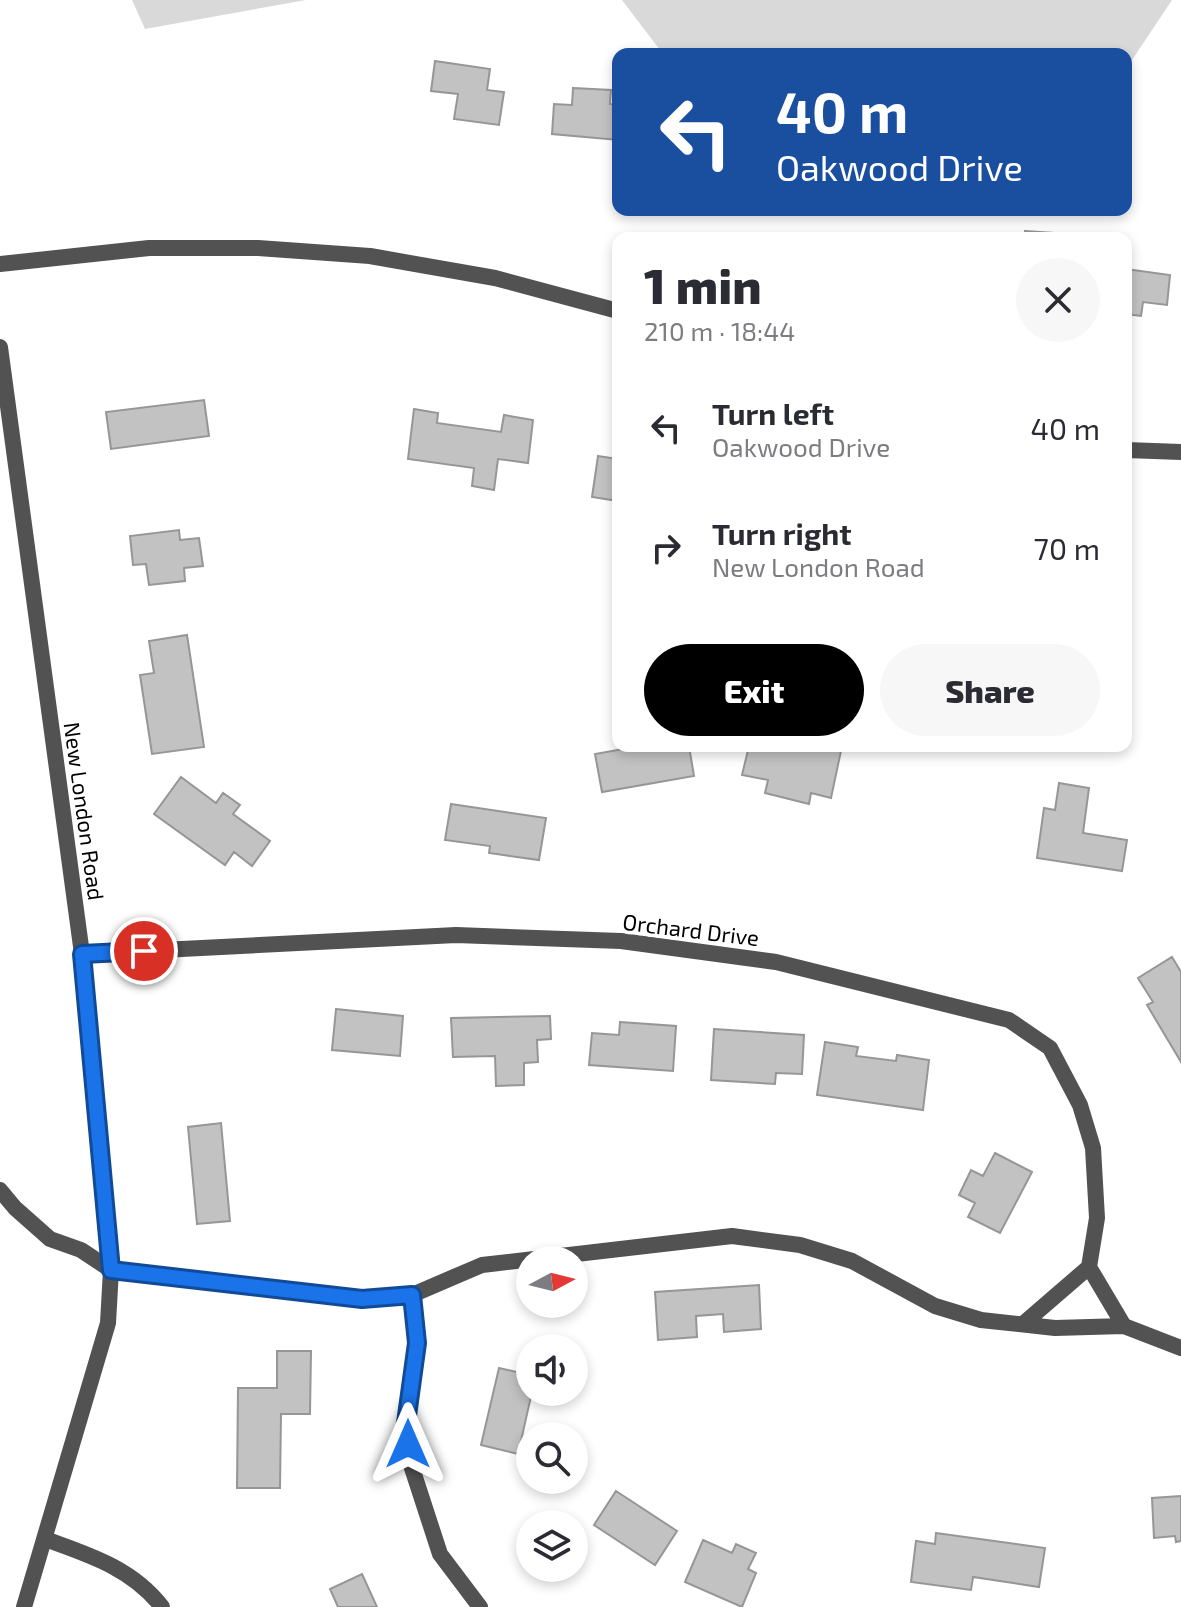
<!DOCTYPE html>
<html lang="en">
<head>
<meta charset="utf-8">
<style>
  body { margin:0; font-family:"Exo 2",sans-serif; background:#f7f7f7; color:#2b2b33; height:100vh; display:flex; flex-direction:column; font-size:30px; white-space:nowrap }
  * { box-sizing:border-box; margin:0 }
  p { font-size:26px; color:#7c7c81 }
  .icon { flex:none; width:44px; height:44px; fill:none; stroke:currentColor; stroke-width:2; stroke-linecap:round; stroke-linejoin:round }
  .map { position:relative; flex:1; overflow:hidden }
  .drawer { position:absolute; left:612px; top:232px; width:520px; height:520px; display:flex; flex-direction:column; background:#fff; border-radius:16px; box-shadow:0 4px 12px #0003 }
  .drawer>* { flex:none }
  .guide { position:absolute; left:612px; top:48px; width:520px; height:168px; border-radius:16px; box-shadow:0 4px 12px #0003; background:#1a4fa0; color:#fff; overflow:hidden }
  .needle { width:52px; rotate:83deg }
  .tools { position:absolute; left:516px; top:1246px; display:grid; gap:16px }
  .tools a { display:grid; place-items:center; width:72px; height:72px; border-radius:50%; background:#fff; box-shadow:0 4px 12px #0003; font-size:40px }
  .pin { position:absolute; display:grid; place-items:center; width:68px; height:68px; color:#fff; margin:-34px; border:4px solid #fff; border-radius:50%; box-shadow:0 2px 8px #0007 }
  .me { position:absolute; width:88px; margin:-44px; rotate:0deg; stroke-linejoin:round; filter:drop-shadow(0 0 6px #0008) }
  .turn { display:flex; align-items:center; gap:28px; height:168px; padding:0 32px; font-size:36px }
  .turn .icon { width:104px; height:104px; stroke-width:2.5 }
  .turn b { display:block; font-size:56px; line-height:68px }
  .round { display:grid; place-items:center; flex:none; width:84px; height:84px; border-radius:42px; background:#f7f7f7 }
  .summary { display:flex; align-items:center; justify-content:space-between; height:136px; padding:0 32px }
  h1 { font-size:48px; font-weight:800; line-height:60px }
  .primary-button { display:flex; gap:16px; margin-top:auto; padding:16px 32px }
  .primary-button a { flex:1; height:92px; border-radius:48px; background:#000; color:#fff; font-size:32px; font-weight:800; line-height:92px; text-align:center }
  .primary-button a+a { background:#f7f7f7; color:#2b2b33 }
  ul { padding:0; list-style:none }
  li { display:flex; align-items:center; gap:24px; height:120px; padding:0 32px }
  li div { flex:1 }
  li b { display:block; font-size:30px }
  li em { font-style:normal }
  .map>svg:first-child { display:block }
</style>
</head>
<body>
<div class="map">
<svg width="1181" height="1607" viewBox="0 0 1181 1607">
  <rect width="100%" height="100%" fill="#fff"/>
  <path fill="#d9d9d9" d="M 132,0 L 306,0 L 145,29 Z
    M 622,0 L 1172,0 L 1126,69 L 1126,54 L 663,54 Z"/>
  <path fill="#c2c2c2" stroke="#969696" stroke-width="2" d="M 435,61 L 490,69 L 487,90 L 504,92 L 499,125 L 454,119 L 458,94 L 431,91 Z
    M 573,88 L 611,90 L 610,104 L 618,105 L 618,140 L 552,134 L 554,104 L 572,105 Z
    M 1025,231 L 1069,234 L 1068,238 L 1025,238 Z
    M 1126,269 L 1170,275 L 1167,305 L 1143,302 L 1141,316 L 1126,314 Z
    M 204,400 L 209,436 L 111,449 L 106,412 Z
    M 414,409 L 438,413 L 437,423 L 501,432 L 504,415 L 533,420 L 528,463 L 498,459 L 494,490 L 472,486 L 474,468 L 408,459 Z
    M 598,456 L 618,459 L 618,501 L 592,497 Z
    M 179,530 L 180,540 L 199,538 L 203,566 L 184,568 L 185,581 L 149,585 L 146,564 L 133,565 L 130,536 Z
    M 187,635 L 204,747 L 152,754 L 140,675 L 154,673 L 149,641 Z
    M 640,746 L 689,746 L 694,776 L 602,792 L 595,754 Z
    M 749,746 L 842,746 L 831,798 L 811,793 L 809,804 L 765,793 L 768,780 L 742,775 Z
    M 181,777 L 216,803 L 223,793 L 240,805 L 233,814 L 270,841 L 252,866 L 234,852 L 225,865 L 154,814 Z
    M 1059,783 L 1089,788 L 1083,833 L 1127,840 L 1122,871 L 1037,858 L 1044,808 L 1055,810 Z
    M 451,804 L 546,818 L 539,860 L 489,853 L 490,846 L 445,840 Z
    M 1172,957 L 1181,972 L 1181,1062 L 1147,1005 L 1153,1002 L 1138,978 Z
    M 336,1009 L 403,1016 L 400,1056 L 332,1050 Z
    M 550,1016 L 551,1039 L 537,1040 L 538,1062 L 524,1063 L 524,1085 L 496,1086 L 495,1056 L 453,1057 L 451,1018 Z
    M 620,1022 L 676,1026 L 673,1071 L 589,1065 L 592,1033 L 619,1035 Z
    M 714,1029 L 804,1035 L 802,1074 L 776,1073 L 775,1084 L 711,1080 Z
    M 825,1042 L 858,1047 L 856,1056 L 896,1061 L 897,1055 L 929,1060 L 923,1110 L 817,1095 Z
    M 221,1123 L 230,1221 L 197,1224 L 188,1127 Z
    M 995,1153 L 1032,1172 L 1000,1233 L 968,1217 L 975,1203 L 959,1195 L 971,1170 L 983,1176 Z
    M 759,1285 L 761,1329 L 724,1332 L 723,1314 L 696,1316 L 697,1337 L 658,1340 L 655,1292 Z
    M 277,1351 L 311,1351 L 310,1414 L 281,1414 L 280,1488 L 237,1488 L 238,1388 L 277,1388 Z
    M 499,1368 L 530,1375 L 532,1392 L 518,1454 L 481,1445 Z
    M 616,1491 L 677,1531 L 655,1565 L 594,1525 Z
    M 1181,1496 L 1181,1541 L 1176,1542 L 1175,1536 L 1154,1538 L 1152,1498 Z
    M 936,1533 L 1045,1548 L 1039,1587 L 973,1577 L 971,1590 L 911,1582 L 916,1541 L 935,1544 Z
    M 703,1540 L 732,1553 L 736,1544 L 756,1553 L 748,1569 L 756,1573 L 742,1607 L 685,1582 Z
    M 362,1574 L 377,1607 L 338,1607 L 330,1589 Z"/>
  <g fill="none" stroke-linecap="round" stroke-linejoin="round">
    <path stroke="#525252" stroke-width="16" d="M 0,264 L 149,248 L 258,248 L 370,256 L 495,278 L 618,311
      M 1126,450 L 1181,452
      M 82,954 L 456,935 L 621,941 L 776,962 L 1009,1020 L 1050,1048 L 1080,1105 L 1093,1148 L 1097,1218 L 1089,1267 L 1023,1324
      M 0,1190 L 15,1208 L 50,1239 L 81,1250 L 111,1270 L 362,1299 L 412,1295 L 482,1265 L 732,1236 L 800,1245 L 852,1261 L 935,1306 L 981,1320 L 1055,1328 L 1124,1326 L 1181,1348
      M 1089,1267 L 1124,1326
      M 412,1295 L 417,1343 L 406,1423 L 411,1465 L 440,1554 L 480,1607
      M 45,1539 C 89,1555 132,1568 162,1607"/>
    <path stroke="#525252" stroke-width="16" d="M 0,347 L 82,954 L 111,1270 L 108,1323 L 24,1607"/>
  </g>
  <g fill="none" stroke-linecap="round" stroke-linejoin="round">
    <g stroke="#114b97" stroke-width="20">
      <path id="route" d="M 144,951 L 82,954 L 111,1270 L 362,1299 L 412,1295 L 417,1343 L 406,1423 L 408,1444"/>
    </g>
    <use href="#route" stroke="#1a73e8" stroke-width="14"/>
  </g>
  <g text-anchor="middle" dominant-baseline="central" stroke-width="7" stroke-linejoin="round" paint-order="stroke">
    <g font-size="22" fill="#000" stroke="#fff">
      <text transform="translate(85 811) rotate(82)">New London Road</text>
      <text transform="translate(691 929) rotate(7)">Orchard Drive</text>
    </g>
  </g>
</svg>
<div class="tools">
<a><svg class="needle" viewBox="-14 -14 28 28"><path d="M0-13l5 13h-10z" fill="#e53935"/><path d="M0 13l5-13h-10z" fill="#7c7c81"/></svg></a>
<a><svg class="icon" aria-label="sound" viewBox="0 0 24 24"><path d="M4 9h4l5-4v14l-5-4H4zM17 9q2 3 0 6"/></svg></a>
<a><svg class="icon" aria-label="search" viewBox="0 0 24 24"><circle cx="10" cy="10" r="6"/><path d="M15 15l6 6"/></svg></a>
<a><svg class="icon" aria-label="layers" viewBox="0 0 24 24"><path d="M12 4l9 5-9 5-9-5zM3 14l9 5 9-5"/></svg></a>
</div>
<div class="pin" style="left:144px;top:951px;background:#d93025"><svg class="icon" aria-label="arrive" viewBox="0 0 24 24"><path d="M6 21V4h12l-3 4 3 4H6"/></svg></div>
<svg class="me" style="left:408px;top:1444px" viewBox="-20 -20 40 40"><path d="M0-17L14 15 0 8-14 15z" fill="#1a73e8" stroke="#fff" stroke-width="4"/></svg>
<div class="guide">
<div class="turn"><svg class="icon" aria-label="left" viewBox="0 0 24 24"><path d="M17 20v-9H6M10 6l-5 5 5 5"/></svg><div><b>40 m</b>Oakwood Drive</div></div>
</div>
<section class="drawer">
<div class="summary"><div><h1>1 min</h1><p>210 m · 18:44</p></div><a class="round"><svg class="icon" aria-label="close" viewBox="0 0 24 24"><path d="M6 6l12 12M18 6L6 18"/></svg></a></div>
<ul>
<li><svg class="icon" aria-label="left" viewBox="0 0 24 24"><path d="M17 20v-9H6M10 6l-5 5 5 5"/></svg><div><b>Turn left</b><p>Oakwood Drive</p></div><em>40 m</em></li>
<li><svg class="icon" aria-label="right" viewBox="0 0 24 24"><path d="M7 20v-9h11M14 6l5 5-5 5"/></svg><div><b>Turn right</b><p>New London Road</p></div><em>70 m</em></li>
</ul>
<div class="primary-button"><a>Exit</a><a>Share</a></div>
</section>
</div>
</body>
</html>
